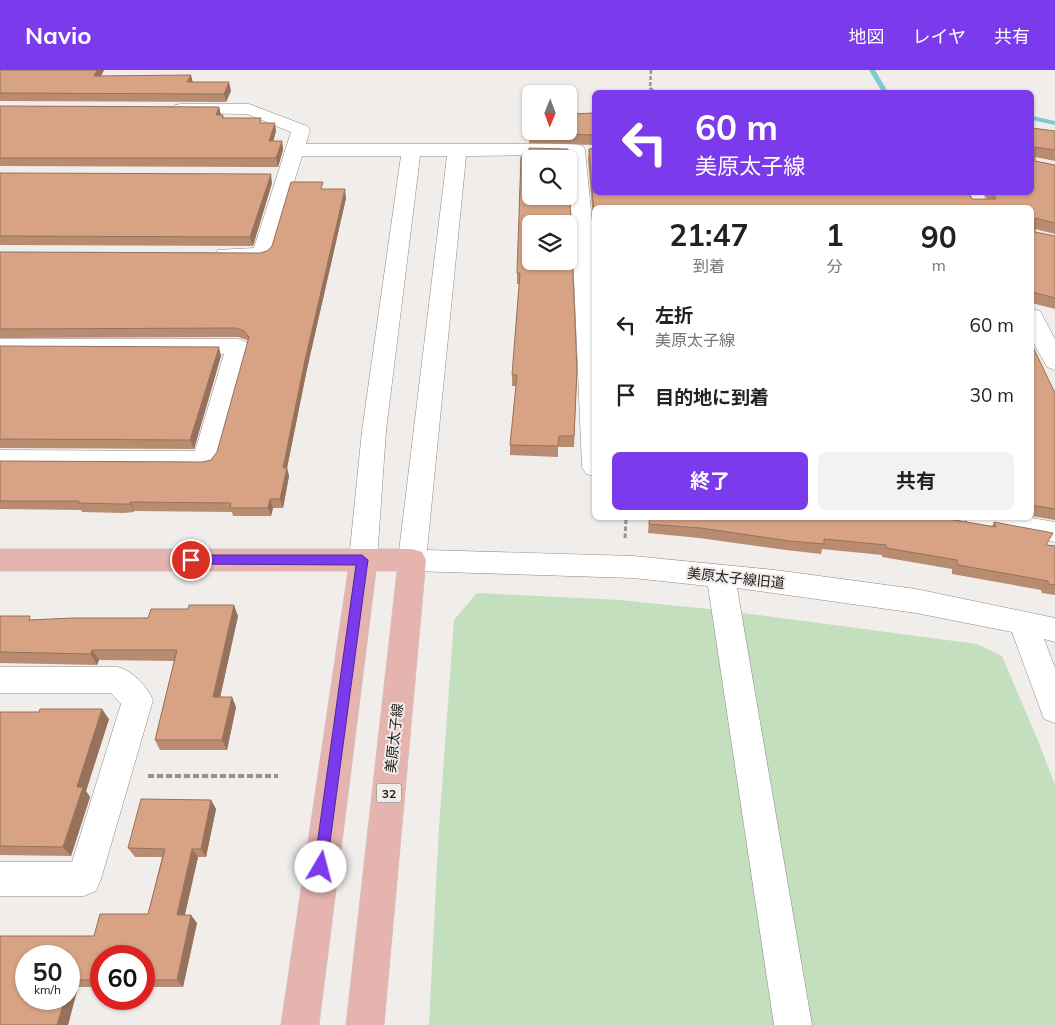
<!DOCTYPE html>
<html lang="ja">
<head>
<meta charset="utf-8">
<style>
  body { margin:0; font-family:Mulish,"Noto Sans JP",sans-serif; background:#f2f2f2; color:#222; height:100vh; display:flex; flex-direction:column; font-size:19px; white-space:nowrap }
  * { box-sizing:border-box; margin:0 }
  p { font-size:16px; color:#767676 }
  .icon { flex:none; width:28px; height:28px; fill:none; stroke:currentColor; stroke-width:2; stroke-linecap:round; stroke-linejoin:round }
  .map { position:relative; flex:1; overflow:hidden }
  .sheet { position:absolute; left:592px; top:135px; width:442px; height:315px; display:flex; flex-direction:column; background:#fff; border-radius:8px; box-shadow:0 1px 4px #0004 }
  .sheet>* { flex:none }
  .guide { position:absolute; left:592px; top:20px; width:442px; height:105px; border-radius:8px; box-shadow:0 1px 4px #0004; background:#7c3aed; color:#fff; overflow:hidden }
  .needle { width:32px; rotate:181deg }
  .tools { position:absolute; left:522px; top:15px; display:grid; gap:10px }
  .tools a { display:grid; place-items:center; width:55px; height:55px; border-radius:8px; background:#fff; box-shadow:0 1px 4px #0004; font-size:25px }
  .speed { position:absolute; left:15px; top:875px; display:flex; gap:10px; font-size:25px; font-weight:700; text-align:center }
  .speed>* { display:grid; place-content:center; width:65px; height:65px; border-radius:50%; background:#fff; box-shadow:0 1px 4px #0004; line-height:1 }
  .speed small { font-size:12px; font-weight:400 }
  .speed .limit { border:8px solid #d22; background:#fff; color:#111 }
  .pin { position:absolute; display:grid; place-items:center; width:42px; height:42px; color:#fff; margin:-21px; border:2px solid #fff; border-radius:50%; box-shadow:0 1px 5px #0007 }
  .me { position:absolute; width:55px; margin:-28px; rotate:8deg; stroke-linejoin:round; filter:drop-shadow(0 0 4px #0008) }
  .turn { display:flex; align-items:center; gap:18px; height:105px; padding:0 20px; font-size:22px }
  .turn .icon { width:65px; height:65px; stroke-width:2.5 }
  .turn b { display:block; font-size:35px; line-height:42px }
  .eta { display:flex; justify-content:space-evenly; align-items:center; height:85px; text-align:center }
  .eta b { font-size:30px; font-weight:700; line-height:35px }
  .action { display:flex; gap:10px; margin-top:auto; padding:10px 20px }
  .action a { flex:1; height:58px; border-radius:8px; background:#7c3aed; color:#fff; font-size:20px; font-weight:700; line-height:58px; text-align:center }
  .action a+a { background:#f2f2f2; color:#222 }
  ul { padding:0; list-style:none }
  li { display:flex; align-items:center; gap:15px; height:70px; padding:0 20px }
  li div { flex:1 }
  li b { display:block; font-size:19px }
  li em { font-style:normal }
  header { display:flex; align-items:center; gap:30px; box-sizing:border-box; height:70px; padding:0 25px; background:#7c3aed; color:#fff }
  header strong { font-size:24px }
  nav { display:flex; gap:28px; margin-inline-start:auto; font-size:18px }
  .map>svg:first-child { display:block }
</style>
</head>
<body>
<header>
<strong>Navio</strong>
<nav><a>地図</a><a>レイヤ</a><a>共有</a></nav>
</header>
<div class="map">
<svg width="1055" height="955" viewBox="0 0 1055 955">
  <rect width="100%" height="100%" fill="#f1edeb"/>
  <path fill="#c3dfbd" d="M 477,523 L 620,530 L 728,541 L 977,574 L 1002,586 L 1039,673 L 1055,715 L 1055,955 L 429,955 L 439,757 L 454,550 Z"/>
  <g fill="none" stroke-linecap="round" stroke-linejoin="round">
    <path fill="#7ecad2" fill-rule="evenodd" d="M 869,0 L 875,0 L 888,22 L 882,22 Z
      M 1032,46 L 1055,51 L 1055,55 L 1032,50 Z"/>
    <g stroke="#8d8988" stroke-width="1">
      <path id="minor" d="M 181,34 L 249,34 L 307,56 L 310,60 L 306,74 L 576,74 L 583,76 L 585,80 L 595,182 L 595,406 L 586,404 L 582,397 L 569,89 L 567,85 L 466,86 L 427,480 L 633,486 L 775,500 L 916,519 L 1055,548 L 1055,572 L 1044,569 L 1055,598 L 1055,653 L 1044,649 L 1012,562 L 916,543 L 737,518 L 812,955 L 774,955 L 708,516 L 633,508 L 412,501 L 402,498 L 398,490 L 447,86 L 420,86 L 386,361 L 377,490 L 373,498 L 363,501 L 353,498 L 349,490 L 362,361 L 401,86 L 302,86 L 272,184 L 269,188 C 254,192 233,192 218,188 L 215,184 L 218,180 L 254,178 L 291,62 L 247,44 L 175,43 L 172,39 L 175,35 Z
        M 962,122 L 982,122 L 990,138 L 970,138 Z
        M 1032,239 L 1040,241 L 1055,269 L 1055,300 L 1047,297 L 1032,270 Z
        M 0,269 L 238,269 L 246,272 L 250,277 L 218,390 L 214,397 L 205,399 L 0,398 L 0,380 L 195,381 L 224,284 L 0,283 Z
        M 965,448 L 1032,448 L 1055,452 L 1055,472 L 978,458 L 969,455 Z
        M 0,597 L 118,597 C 134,602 146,615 153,630 L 101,809 L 96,821 L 84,826 L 0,826 L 0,792 L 72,792 L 121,634 L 111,623 L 0,623 Z"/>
    </g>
    <g stroke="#c9c9c8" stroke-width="1">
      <path id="major" d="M 0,479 L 412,479 L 422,482 L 426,490 L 384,955 L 346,955 L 397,501 L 376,501 L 319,955 L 281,955 L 348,501 L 0,501 Z"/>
    </g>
    <path stroke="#969391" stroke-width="2.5" stroke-dasharray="4 2" stroke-linecap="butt" d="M 651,0 L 650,18 L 655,22"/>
    <path stroke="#969391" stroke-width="3" stroke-dasharray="4.5 2.5" stroke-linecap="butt" d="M 625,468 L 626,448"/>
    <path stroke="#969391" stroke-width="4" stroke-dasharray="6 3" stroke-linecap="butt" d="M 148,706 L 278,706"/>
    <use href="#minor" fill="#fff" fill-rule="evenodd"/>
    <use href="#major" fill="#e5b4af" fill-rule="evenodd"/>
  </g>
  <path fill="#b98c72" d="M 0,0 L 104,0 L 101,6 L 193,12 L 231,21 L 226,32 L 0,31 Z
    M 0,36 L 219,37 L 221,45 L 223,45 L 224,48 L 262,53 L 276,61 L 273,71 L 282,71 L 283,80 L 278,97 L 0,96 Z
    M 595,43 L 595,75 L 529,73 L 530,45 Z
    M 1032,58 L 1055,61 L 1055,91 L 1035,87 L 1035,91 L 1055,95 L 1055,164 L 1035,159 L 1035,162 L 1055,166 L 1055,239 L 1032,233 L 1032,138 L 595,138 L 595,174 L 588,89 L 589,79 L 972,129 L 987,129 L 983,122 L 1032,122 Z
    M 521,87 L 577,300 L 574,377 L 558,377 L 558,387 L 510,385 L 510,375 L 516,316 L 512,316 L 512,305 L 519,214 L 517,214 L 517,203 Z
    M 0,103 L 272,113 L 253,176 L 0,175 Z
    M 324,119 L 346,128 L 307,299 L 287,398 L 289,406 L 283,438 L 273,438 L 271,446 L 233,446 L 232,442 L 134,441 L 134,442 L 124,443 L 82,442 L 81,440 L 0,439 L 0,391 L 202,392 L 211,390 L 217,382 L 248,272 L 247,270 L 238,267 L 0,268 L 0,182 L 260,183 L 267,181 Z
    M 1032,275 L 1055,323 L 1055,450 L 1032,446 Z
    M 0,276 L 221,286 L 194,379 L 0,378 Z
    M 649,448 L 942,448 L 992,456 L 994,452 L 1046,475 L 1055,476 L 1055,525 L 1042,523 L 1041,520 L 952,504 L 952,499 L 882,487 L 882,485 L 822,479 L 821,484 L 786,480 L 699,468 L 648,463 Z
    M 0,546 L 33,550 L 238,546 L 220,627 L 232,627 L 236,637 L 227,680 L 160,680 L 155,670 L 174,591 L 99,590 L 97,595 L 0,593 Z
    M 0,642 L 109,649 L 86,721 L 90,727 L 71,786 L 0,785 Z
    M 211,730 L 216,739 L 206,787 L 198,787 L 185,845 L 197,853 L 183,917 L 144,917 L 144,886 L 101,886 L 101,917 L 78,917 L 68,955 L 0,955 L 94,866 L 148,844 L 162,787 L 135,787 L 128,778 Z"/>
  <path fill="#96725c" d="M 97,0 L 104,0 L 96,15 L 94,6 Z
    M 191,5 L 193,13 L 187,12 Z
    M 229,12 L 231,21 L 226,32 L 224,24 Z
    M 219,37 L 221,46 L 216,45 Z
    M 275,53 L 276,61 L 271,80 L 269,71 Z
    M 282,71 L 283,80 L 278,97 L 276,88 Z
    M 271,104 L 272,113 L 253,176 L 250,167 Z
    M 345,119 L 346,128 L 307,299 L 287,398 L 289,406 L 283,438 L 280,429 L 283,398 L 305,290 Z
    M 219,277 L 221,286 L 194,379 L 190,370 Z
    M 270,429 L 273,438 L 271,446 L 268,438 Z
    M 130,432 L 134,441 L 134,442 L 130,434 Z
    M 234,535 L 238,546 L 218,637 L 213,627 Z
    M 92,580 L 99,590 L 97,595 L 91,584 Z
    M 232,627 L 236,637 L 227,680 L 222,670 Z
    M 102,639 L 109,649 L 86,721 L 90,727 L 71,786 L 63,777 L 77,717 Z
    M 211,730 L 216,739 L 206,787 L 201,779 Z
    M 192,779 L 198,787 L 183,852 L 177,845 Z
    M 191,845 L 197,853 L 183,917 L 177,910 Z
    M 70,910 L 78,917 L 68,955 L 57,955 L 65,929 L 69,929 L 69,914 Z"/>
  <path fill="#d7a384" stroke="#96725c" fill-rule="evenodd" d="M 0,0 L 97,0 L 94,6 L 191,5 L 187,12 L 229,12 L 224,24 L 0,23 Z
    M 0,36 L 219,37 L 216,45 L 223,45 L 222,48 L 261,48 L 260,53 L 275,53 L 269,71 L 282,71 L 276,88 L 0,88 Z
    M 595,43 L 595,65 L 529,63 L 530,45 L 531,45 L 531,61 L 569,61 L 569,44 Z
    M 1032,58 L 1055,61 L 1055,80 L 1035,77 L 1035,91 L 1055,95 L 1055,153 L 1035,148 L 1035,162 L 1055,166 L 1055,228 L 1032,222 L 1032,138 L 595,138 L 595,157 L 589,79 L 595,78 L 595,122 L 969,122 L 972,129 L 996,129 L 992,122 L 1032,122 Z
    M 529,78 L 568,79 L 568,89 L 531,89 L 531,126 L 569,126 L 569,108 L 577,300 L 574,366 L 559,366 L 558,376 L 510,375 L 517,305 L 512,305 L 520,203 L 517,203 L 521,87 L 529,87 ZM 531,154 L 569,154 L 569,191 L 531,191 Z
    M 0,103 L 271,104 L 250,167 L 0,166 Z
    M 291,112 L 323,112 L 321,119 L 345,119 L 305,290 L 283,398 L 287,398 L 280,429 L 270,429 L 268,438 L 230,438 L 231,433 L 130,432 L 130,434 L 120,434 L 78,433 L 79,431 L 0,431 L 0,391 L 202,392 L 211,390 L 217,382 L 249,267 L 244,261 L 236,258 L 0,259 L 0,182 L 260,183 L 267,181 L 272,176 Z
    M 1032,275 L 1055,323 L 1055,439 L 1038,436 L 1032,436 Z
    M 0,276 L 219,277 L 190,370 L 0,369 Z
    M 650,448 L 942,448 L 996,457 L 994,452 L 1053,463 L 1046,475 L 1055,476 L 1055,515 L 1048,514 L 1048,511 L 958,495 L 957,490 L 886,478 L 886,475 L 824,469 L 824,474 L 789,471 L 701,458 L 649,454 Z
    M 189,535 L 234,535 L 213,627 L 232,627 L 222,670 L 155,670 L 177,580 L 92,580 L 91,584 L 0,582 L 0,546 L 30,546 L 29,550 L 73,548 L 148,548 L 151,539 L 188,539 Z
    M 40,639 L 102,639 L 77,717 L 83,717 L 63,777 L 0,776 L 0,642 L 39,642 Z
    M 141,729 L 211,730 L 201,779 L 192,779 L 177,845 L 191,845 L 177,910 L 144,910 L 144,886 L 101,886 L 101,910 L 70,910 L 69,914 L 69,886 L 26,886 L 26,929 L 65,929 L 57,955 L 0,955 L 0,866 L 94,866 L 100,844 L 148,844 L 165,779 L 128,778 Z"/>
  <path fill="#7c3aed" stroke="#51269a" d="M 191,485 L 362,485 L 368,490 L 326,802 L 321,804 L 316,802 L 314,797 L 356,495 L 191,494 L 185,490 Z"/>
  <g text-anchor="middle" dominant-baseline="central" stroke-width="4" stroke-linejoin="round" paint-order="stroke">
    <rect fill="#f1edeb" stroke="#5d5b59" stroke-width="1" x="376.5" y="713.5" width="25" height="19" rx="4"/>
    <g font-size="12" font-weight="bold" fill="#1d1c1b">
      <text x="389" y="723">32</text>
    </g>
    <g font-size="14" fill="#1d1c1b" stroke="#f1edeb">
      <text transform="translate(736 508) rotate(6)">美原太子線旧道</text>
      <text transform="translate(394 668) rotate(-84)">美原太子線</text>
    </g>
  </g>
</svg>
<div class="tools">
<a><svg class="needle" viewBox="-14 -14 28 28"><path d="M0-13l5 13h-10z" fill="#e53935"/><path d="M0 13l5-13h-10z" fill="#767676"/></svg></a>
<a><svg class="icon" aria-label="search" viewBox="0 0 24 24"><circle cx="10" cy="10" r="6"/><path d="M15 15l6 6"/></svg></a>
<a><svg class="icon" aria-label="layers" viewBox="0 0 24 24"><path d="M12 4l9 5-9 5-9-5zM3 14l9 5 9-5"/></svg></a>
</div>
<div class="speed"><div>50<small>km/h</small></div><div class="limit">60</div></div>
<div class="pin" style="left:191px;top:490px;background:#d93025"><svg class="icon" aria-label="arrive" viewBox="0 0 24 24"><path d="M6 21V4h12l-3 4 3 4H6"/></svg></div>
<svg class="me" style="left:321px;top:797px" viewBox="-20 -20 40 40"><circle r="19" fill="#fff"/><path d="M0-13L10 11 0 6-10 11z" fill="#7c3aed"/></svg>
<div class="guide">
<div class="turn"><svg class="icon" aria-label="left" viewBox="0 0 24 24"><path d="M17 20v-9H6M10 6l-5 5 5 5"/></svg><div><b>60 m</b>美原太子線</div></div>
</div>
<section class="sheet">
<div class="eta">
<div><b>21:47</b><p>到着</p></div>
<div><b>1</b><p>分</p></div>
<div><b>90</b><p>m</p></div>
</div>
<ul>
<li><svg class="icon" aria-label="left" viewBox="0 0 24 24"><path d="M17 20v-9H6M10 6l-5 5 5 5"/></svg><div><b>左折</b><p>美原太子線</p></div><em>60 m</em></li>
<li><svg class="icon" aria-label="arrive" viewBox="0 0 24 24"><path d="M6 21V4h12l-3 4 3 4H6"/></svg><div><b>目的地に到着</b></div><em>30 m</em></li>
</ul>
<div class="action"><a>終了</a><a>共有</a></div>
</section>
</div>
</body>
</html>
